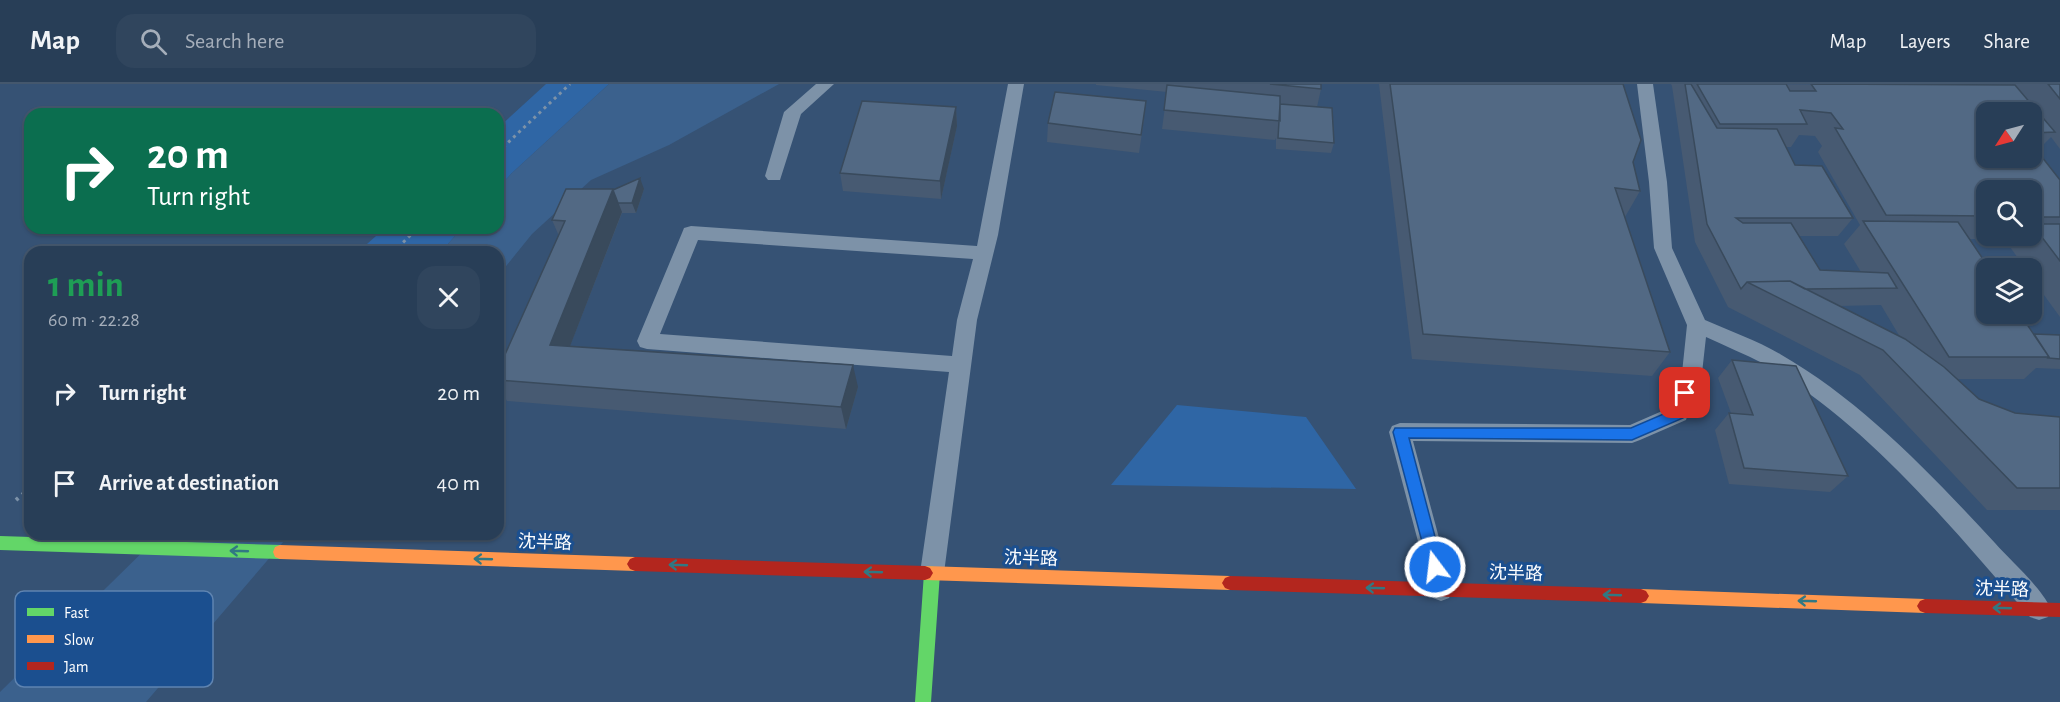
<!DOCTYPE html>
<html lang="en">
<head>
<meta charset="utf-8">
<style>
  body { margin:0; font-family:"Alegreya Sans","Noto Sans SC",sans-serif; background:#30455d; color:#f1f3f6; height:100vh; display:flex; flex-direction:column; font-size:22px; white-space:nowrap }
  * { box-sizing:border-box; margin:0 }
  p { font-size:20px; color:#a5aeba }
  .icon { flex:none; width:33px; height:33px; fill:none; stroke:currentColor; stroke-width:2; stroke-linecap:round; stroke-linejoin:round }
  .map { position:relative; flex:1; overflow:hidden }
  .panel { position:absolute; left:24px; top:162px; width:480px; height:294px; display:flex; flex-direction:column; background:#283e57; border-radius:18px; box-shadow:0 2px 4px #0004,0 0 0 2px #44576d }
  .panel>* { flex:none }
  .guide { position:absolute; left:24px; top:24px; width:480px; height:126px; border-radius:18px; box-shadow:0 2px 4px #0004,0 0 0 2px #44576d; background:#0b6e4f; color:#fff; overflow:hidden }
  .needle { width:39px; rotate:234deg }
  .fabs { position:absolute; left:1976px; top:18px; display:grid; gap:12px }
  .fabs a { display:grid; place-items:center; width:66px; height:66px; border-radius:12px; background:#283e57; box-shadow:0 2px 4px #0004,0 0 0 2px #44576d; font-size:30px }
  .pin { position:absolute; display:grid; place-items:center; width:51px; height:51px; color:#fff; margin:-26px; border-radius:12px; box-shadow:0 3px 9px #0006 }
  .me { position:absolute; width:66px; margin:-33px; rotate:345deg; stroke-linejoin:round; filter:drop-shadow(0 0 4px #0008) }
  .turn { display:flex; align-items:center; gap:21px; height:126px; padding:0 24px; font-size:27px }
  .turn .icon { width:78px; height:78px; stroke-width:2.5 }
  .turn b { display:block; font-size:42px; line-height:51px }
  .round { display:grid; place-items:center; flex:none; width:63px; height:63px; border-radius:18px; background:#30455d }
  .head { display:flex; align-items:center; justify-content:space-between; height:102px; padding:0 24px }
  h1 { font-size:36px; font-weight:700; line-height:45px; color:#1e9e55 }
  ul { padding:0; list-style:none }
  li { display:flex; align-items:center; gap:18px; height:90px; padding:0 24px }
  li div { flex:1 }
  li b { display:block; font-size:22px }
  li em { font-style:normal }
  header { display:flex; align-items:center; gap:36px; box-sizing:border-box; height:84px; padding:0 30px; background:#283e57; border-bottom:2px solid #44576d }
  header strong { font-size:28px }
  nav { display:flex; gap:33px; margin-inline-start:auto; font-size:21px }
  .search { width:420px; height:54px; background:#30455d; display:flex; align-items:center; gap:15px; box-sizing:border-box; padding:0 21px; border-radius:18px; color:#a5aeba; font-size:22px }
  .map>svg:first-child { display:block }
</style>
</head>
<body>
<header>
<strong>Map</strong>
<div class="search"><svg class="icon" aria-label="search" viewBox="0 0 24 24"><circle cx="10" cy="10" r="6"/><path d="M15 15l6 6"/></svg>Search here</div>
<nav><a>Map</a><a>Layers</a><a>Share</a></nav>
</header>
<div class="map">
<svg width="2060" height="618" viewBox="0 0 2060 618">
  <rect width="100%" height="100%" fill="#365274"/>
  <path fill="#2f66a5" d="M 546,0 L 609,0 L 512,89 L 498,104 L 498,44 Z
    M 385,144 L 462,144 L 441,168 L 358,168 Z
    M 1177,321 L 1306,333 L 1356,405 L 1111,401 Z"/>
  <path fill="#3b618d" d="M 609,0 L 779,0 L 669,61 L 591,96 L 532,150 L 498,192 L 498,168 L 441,168 L 462,144 L 498,144 L 498,104 L 512,89 Z
    M 161,450 L 290,450 L 146,618 L 0,618 L 0,608 Z"/>
  <g fill="none" stroke-linecap="round" stroke-linejoin="round">
    <path stroke="#7d92a8" stroke-width="3" stroke-dasharray="3 4" stroke-linecap="butt" d="M 498,68 L 570,0
      M 393,168 L 418,144"/>
    <path stroke="#7d92a8" stroke-width="4" stroke-dasharray="3 5" stroke-linecap="butt" d="M 16,416 L 30,404"/>
    <path fill="#7d92a8" fill-rule="evenodd" d="M 816,0 L 834,0 L 801,30 L 780,96 L 768,96 L 765,92 L 784,28 Z
      M 1008,0 L 1024,0 L 998,151 L 977,236 L 944,489 L 940,496 L 932,500 L 924,496 L 920,489 L 949,288 L 647,265 L 640,263 L 637,257 L 682,149 L 684,144 L 691,142 L 977,162 ZM 698,156 L 973,175 L 957,236 L 952,272 L 660,250 Z
      M 1637,0 L 1653,0 L 1667,98 L 1672,164 L 1705,236 C 1730,247 1756,256 1780,270 C 1862,317 1931,390 1995,459 C 2012,478 2041,503 2051,525 L 2048,533 L 2039,536 L 2030,533 C 1952,444 1868,340 1764,280 C 1745,270 1725,262 1706,253 L 1702,289 L 1686,336 L 1640,356 L 1632,359 L 1413,357 L 1453,506 L 1449,514 L 1441,517 L 1433,514 L 1389,348 L 1392,342 L 1400,339 L 1630,341 L 1669,324 L 1682,289 L 1687,241 L 1654,164 L 1649,98 Z"/>
    <path fill="#63d668" fill-rule="evenodd" d="M 0,452 L 280,461 L 285,463 L 287,468 L 285,473 L 280,475 L 0,466 Z
      M 932,482 L 937,484 L 940,489 L 931,618 L 915,618 L 924,489 L 927,484 Z"/>
    <path fill="#ff974d" fill-rule="evenodd" d="M 280,461 L 635,473 L 640,475 L 643,480 L 640,485 L 635,487 L 280,475 L 275,473 L 273,468 L 275,463 Z
      M 925,482 L 1230,492 L 1235,494 L 1238,499 L 1235,504 L 1230,506 L 925,496 L 920,494 L 917,489 L 920,484 Z
      M 1641,505 L 1925,515 L 1930,517 L 1933,522 L 1930,527 L 1925,529 L 1641,519 L 1636,517 L 1633,512 L 1636,507 Z"/>
    <path fill="#b3261e" fill-rule="evenodd" d="M 635,473 L 925,482 L 930,484 L 933,489 L 930,494 L 925,496 L 635,487 L 630,485 L 627,480 L 630,475 Z
      M 1230,492 L 1641,505 L 1646,507 L 1649,512 L 1646,517 L 1641,519 L 1230,506 L 1225,504 L 1222,499 L 1225,494 Z
      M 1925,515 L 2060,519 L 2060,533 L 1925,529 L 1920,527 L 1917,522 L 1920,517 Z"/>
  </g>
  <path fill="#475a72" fill-rule="evenodd" d="M 1096,0 L 1321,0 L 1321,5 L 1317,23 L 1334,59 L 1331,69 L 1276,65 L 1276,54 L 1275,56 L 1162,45 L 1167,8 L 1096,1 Z
    M 1379,0 L 1623,0 L 1633,78 L 1640,107 L 1625,133 L 1670,268 L 1652,292 L 1412,275 Z
    M 1671,0 L 1979,1 L 1978,0 L 2060,0 L 2060,65 L 2051,53 L 2037,67 L 2060,96 L 2060,233 L 2031,193 L 2031,184 L 2025,184 L 2010,163 L 2017,156 L 1969,155 L 2034,250 L 2060,251 L 2060,285 L 2036,284 L 2024,295 L 1958,295 L 1979,315 L 2015,329 L 2060,333 L 2060,426 L 1987,426 L 1860,291 L 1728,223 L 1695,158 L 1672,2 ZM 2031,28 L 2031,74 L 1986,74 ZM 1799,51 L 1815,52 L 1822,62 L 1818,68 L 1860,141 L 1844,160 L 1861,188 L 1820,186 L 1799,152 L 1838,152 L 1853,134 L 1795,81 L 1786,63 L 1791,63 ZM 1986,106 L 2031,106 L 2031,152 L 1986,152 ZM 1881,221 L 1900,253 L 1839,222 Z
    M 956,23 L 957,42 L 941,115 L 843,107 L 840,89 Z
    M 1144,35 L 1139,69 L 1047,58 L 1048,39 Z
    M 613,105 L 613,106 L 644,105 L 636,129 L 622,129 L 570,262 L 858,303 L 846,345 L 507,317 L 498,302 L 498,286 L 559,152 L 552,136 Z
    M 1732,276 L 1848,392 L 1830,408 L 1729,400 L 1715,346 L 1729,329 L 1731,329 L 1718,294 Z"/>
  <path fill="#394a5c" d="M 956,23 L 957,42 L 941,115 L 940,97 Z
    M 640,94 L 644,105 L 636,129 L 632,119 Z
    M 613,105 L 622,128 L 562,283 L 550,261 Z
    M 853,281 L 858,303 L 846,345 L 841,323 Z"/>
  <path fill="#526984" stroke="#394a5c" stroke-width="1.5" d="M 1270,0 L 1321,0 L 1321,5 Z
    M 1390,0 L 1623,0 L 1641,56 L 1633,78 L 1640,107 L 1615,104 L 1670,268 L 1423,250 Z
    M 1685,0 L 1691,0 L 1717,44 L 1777,45 L 1795,81 L 1822,82 L 1853,134 L 1736,134 L 1743,139 L 1791,139 L 1820,186 L 1888,189 L 1897,204 L 1805,205 L 1790,197 L 1747,198 L 1741,205 L 1707,140 Z
    M 1697,0 L 1786,0 L 1790,7 L 1816,7 L 1811,0 L 2015,1 L 2055,48 L 2031,49 L 2031,28 L 1986,28 L 1986,74 L 2031,74 L 2031,59 L 2060,96 L 2060,133 L 2031,133 L 2031,106 L 1986,106 L 1986,132 L 1886,131 L 1835,44 L 1843,45 L 1831,29 L 1800,26 L 1807,40 L 1720,40 Z
    M 2048,0 L 2060,0 L 2060,15 Z
    M 1167,1 L 1280,12 L 1280,37 L 1164,26 Z
    M 1055,8 L 1146,17 L 1141,51 L 1048,39 Z
    M 862,17 L 956,23 L 940,97 L 840,89 Z
    M 1280,20 L 1332,24 L 1334,59 L 1278,54 Z
    M 640,94 L 632,119 L 618,119 L 613,106 Z
    M 566,105 L 613,105 L 550,261 L 853,281 L 841,323 L 498,296 L 498,286 L 565,137 L 552,136 Z
    M 1863,137 L 1958,138 L 1989,184 L 1986,184 L 1986,230 L 2020,230 L 2049,273 L 1949,273 Z
    M 2032,140 L 2060,140 L 2060,177 Z
    M 1790,197 L 1905,255 L 1944,283 L 1979,315 L 2015,329 L 2060,333 L 2060,404 L 2017,404 L 1883,266 L 1747,198 Z
    M 2034,250 L 2060,251 L 2060,275 L 2048,274 L 2049,273 Z
    M 1732,276 L 1796,282 L 1848,392 L 1744,384 L 1729,329 L 1753,331 Z"/>
  <defs><path id="oneway-shaft" d="M-6 0H5M1.5-3L5.5 0L1.5 3" fill="none" stroke-width="1.6" stroke-linecap="round" stroke-linejoin="round" transform="scale(1.5)"/></defs>
  <g stroke="#317883">
    <use href="#oneway-shaft" transform="translate(239 467) rotate(-178)"/>
    <use href="#oneway-shaft" transform="translate(483 475) rotate(-178)"/>
    <use href="#oneway-shaft" transform="translate(678 481) rotate(-178)"/>
    <use href="#oneway-shaft" transform="translate(873 488) rotate(-178)"/>
    <use href="#oneway-shaft" transform="translate(1375 504) rotate(-178)"/>
    <use href="#oneway-shaft" transform="translate(1612 511) rotate(-178)"/>
    <use href="#oneway-shaft" transform="translate(1807 517) rotate(-178)"/>
    <use href="#oneway-shaft" transform="translate(2002 524) rotate(-178)"/>
  </g>
  <path fill="#1a73e8" stroke="#114b97" stroke-width="1.5" d="M 1685,304 L 1692,309 L 1683,334 L 1632,356 L 1409,354 L 1443,483 L 1440,488 L 1435,490 L 1430,488 L 1393,348 L 1395,344 L 1631,344 L 1673,326 L 1680,306 Z"/>
  <g text-anchor="middle" dominant-baseline="central" stroke-width="6" stroke-linejoin="round" paint-order="stroke">
    <g font-size="18" fill="#fff" stroke="#1b4f8f">
      <text transform="translate(545 459) rotate(2)">沈半路</text>
      <text transform="translate(1031 475) rotate(2)">沈半路</text>
      <text transform="translate(1516 490) rotate(2)">沈半路</text>
      <text transform="translate(2002 506) rotate(2)">沈半路</text>
    </g>
  </g>
  <rect x="15" y="507" width="198" height="96" rx="9" fill="#1b4f8f" stroke="#5f84b1" stroke-width="1.5"/>
  <rect x="27" y="524" width="27" height="8" fill="#63d668"/>
  <rect x="27" y="551" width="27" height="8" fill="#ff974d"/>
  <rect x="27" y="578" width="27" height="8" fill="#b3261e"/>
  <g font-size="16" fill="#fff">
    <text x="64" y="534">Fast</text>
    <text x="64" y="561">Slow</text>
    <text x="64" y="588">Jam</text>
  </g>
</svg>
<div class="fabs">
<a><svg class="needle" viewBox="-14 -14 28 28"><path d="M0-13l5 13h-10z" fill="#e53935"/><path d="M0 13l5-13h-10z" fill="#a5aeba"/></svg></a>
<a><svg class="icon" aria-label="search" viewBox="0 0 24 24"><circle cx="10" cy="10" r="6"/><path d="M15 15l6 6"/></svg></a>
<a><svg class="icon" aria-label="layers" viewBox="0 0 24 24"><path d="M12 4l9 5-9 5-9-5zM3 14l9 5 9-5"/></svg></a>
</div>
<div class="pin" style="left:1685px;top:309px;background:#d93025"><svg class="icon" aria-label="arrive" viewBox="0 0 24 24"><path d="M6 21V4h12l-3 4 3 4H6"/></svg></div>
<svg class="me" style="left:1435px;top:483px" viewBox="-20 -20 40 40"><circle r="17" fill="#1a73e8" stroke="#fff" stroke-width="3"/><path d="M0-11L8 9 0 5-8 9z" fill="#fff"/></svg>
<div class="guide">
<div class="turn"><svg class="icon" aria-label="right" viewBox="0 0 24 24"><path d="M7 20v-9h11M14 6l5 5-5 5"/></svg><div><b>20 m</b>Turn right</div></div>
</div>
<section class="panel">
<div class="head"><div><h1>1 min</h1><p>60 m · 22:28</p></div><a class="round"><svg class="icon" aria-label="close" viewBox="0 0 24 24"><path d="M6 6l12 12M18 6L6 18"/></svg></a></div>
<ul>
<li><svg class="icon" aria-label="right" viewBox="0 0 24 24"><path d="M7 20v-9h11M14 6l5 5-5 5"/></svg><div><b>Turn right</b></div><em>20 m</em></li>
<li><svg class="icon" aria-label="arrive" viewBox="0 0 24 24"><path d="M6 21V4h12l-3 4 3 4H6"/></svg><div><b>Arrive at destination</b></div><em>40 m</em></li>
</ul>
</section>
</div>
</body>
</html>
